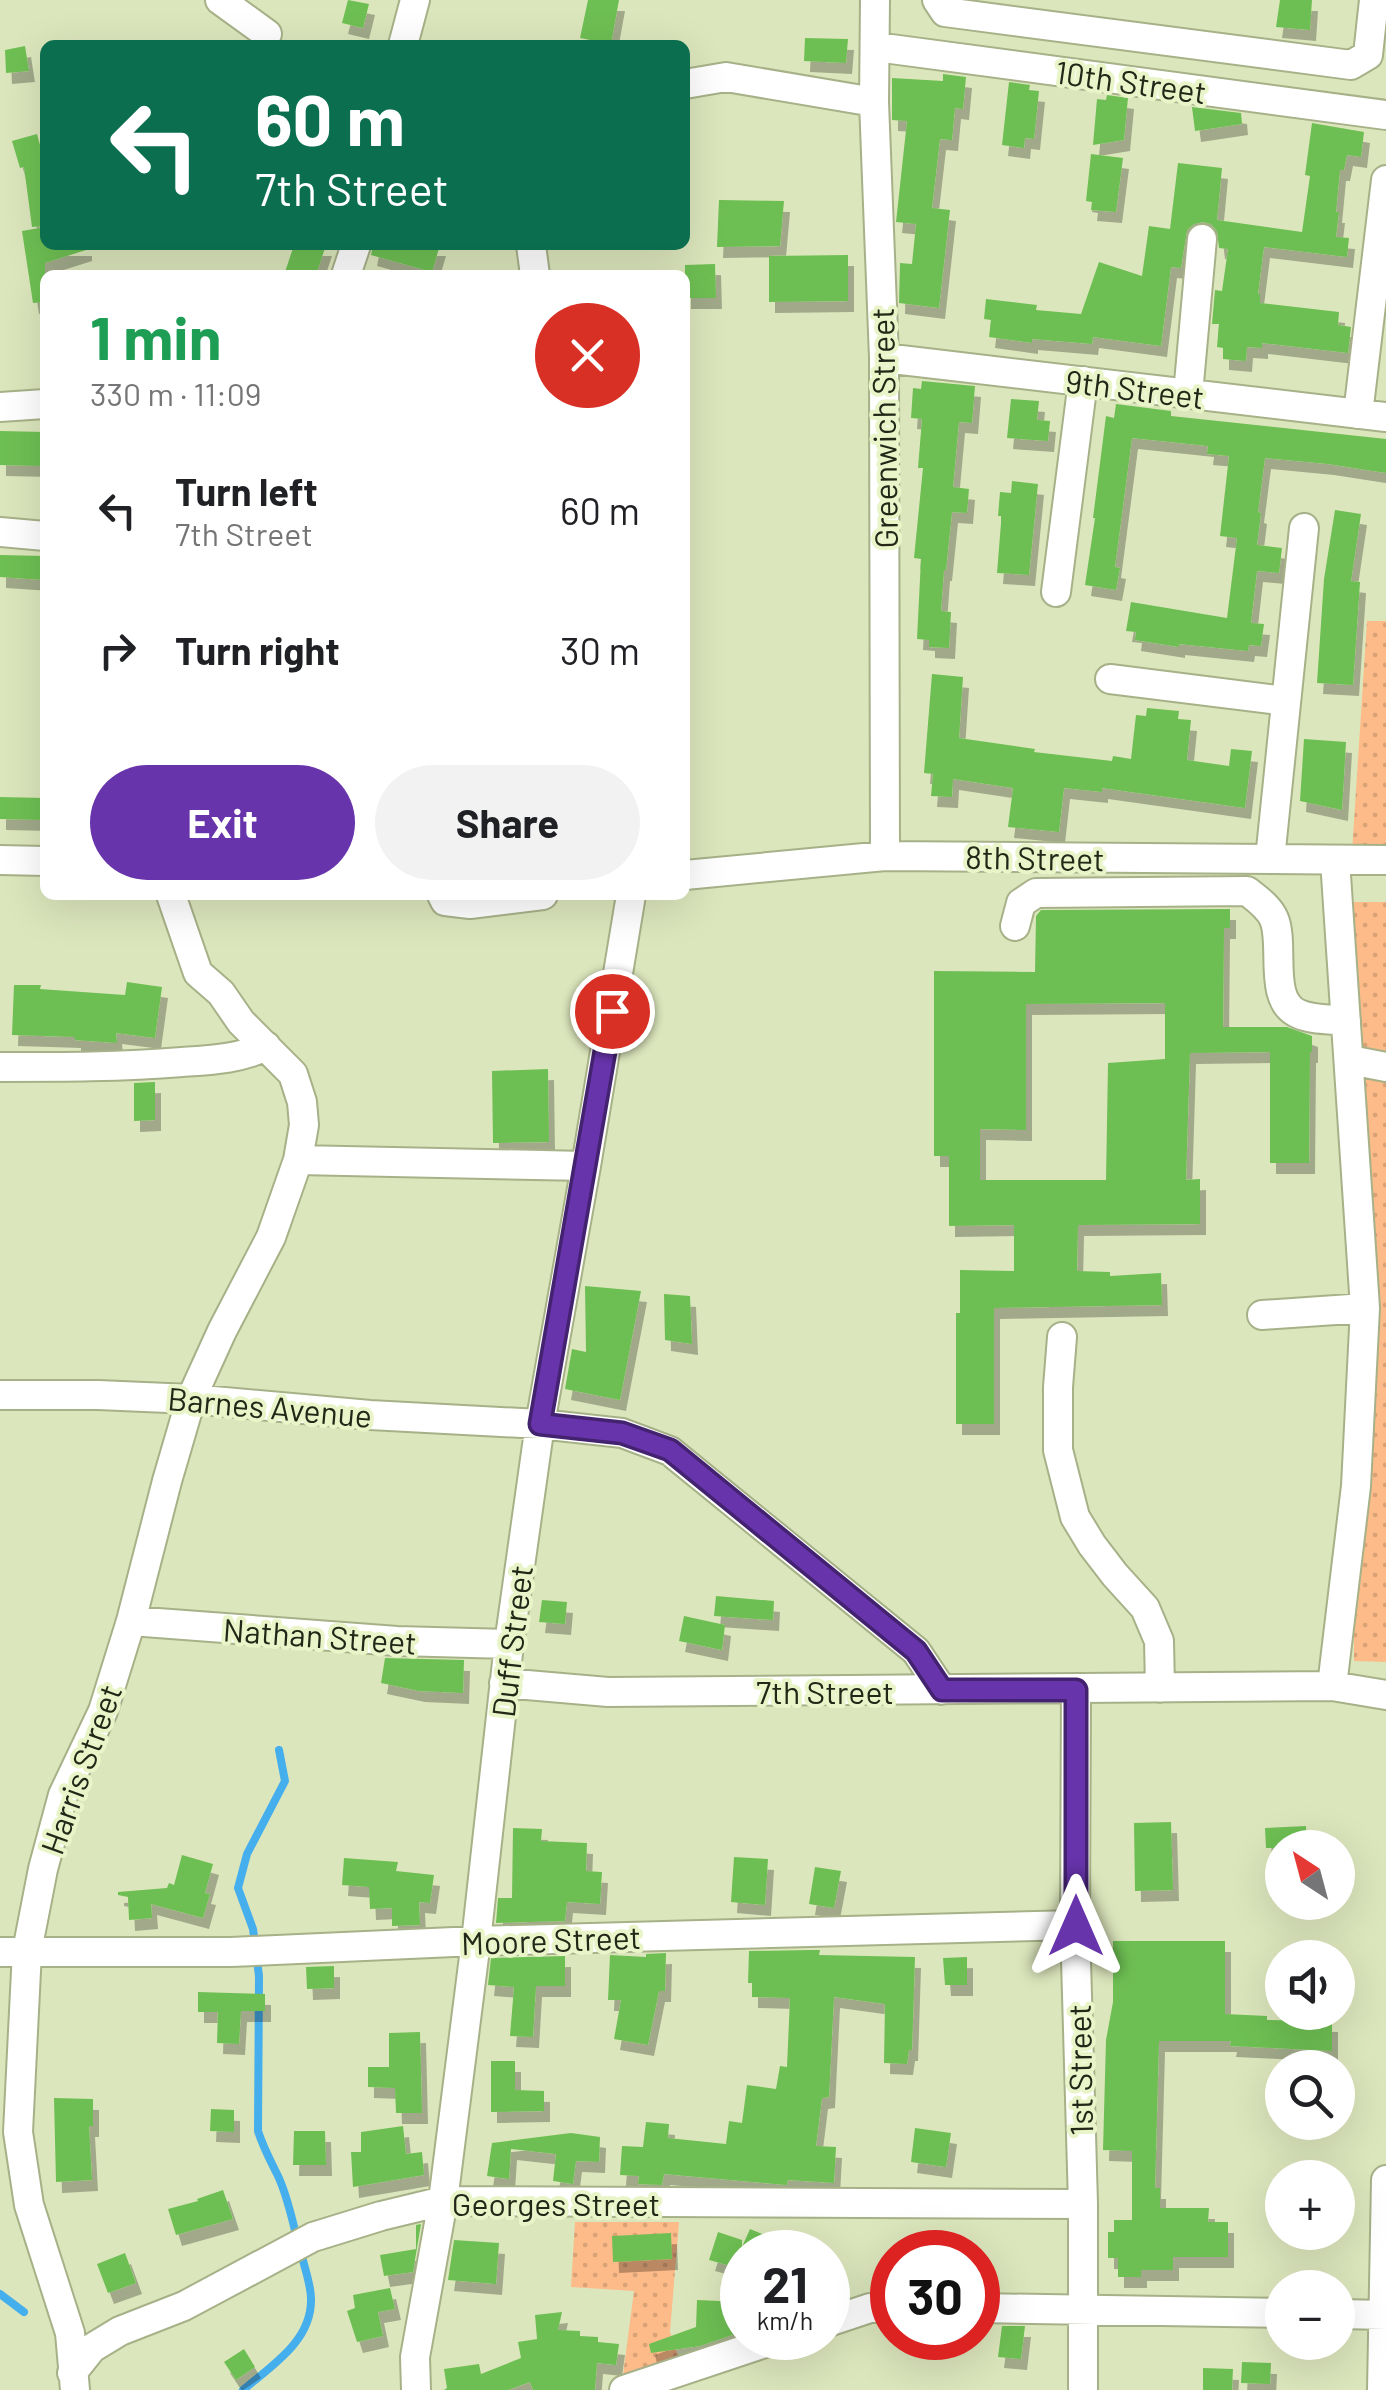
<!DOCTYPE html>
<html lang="en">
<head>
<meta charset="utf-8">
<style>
  body { margin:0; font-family:Barlow,sans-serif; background:#f2f2f2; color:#202124; height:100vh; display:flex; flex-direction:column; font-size:38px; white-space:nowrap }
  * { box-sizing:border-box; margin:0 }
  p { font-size:32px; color:#757577 }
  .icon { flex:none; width:55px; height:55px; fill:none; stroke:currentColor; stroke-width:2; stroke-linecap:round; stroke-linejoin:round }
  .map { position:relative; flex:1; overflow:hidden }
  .drawer { position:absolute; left:40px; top:270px; width:650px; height:630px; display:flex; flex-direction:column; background:#fff; border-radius:15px; box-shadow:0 10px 40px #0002 }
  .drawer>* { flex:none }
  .hud { position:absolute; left:40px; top:40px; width:650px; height:210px; border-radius:15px; box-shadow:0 10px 40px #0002; background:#0b6e4f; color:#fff; overflow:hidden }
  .needle { width:65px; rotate:324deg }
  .tools { position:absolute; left:1265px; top:1830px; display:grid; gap:20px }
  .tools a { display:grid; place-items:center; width:90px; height:90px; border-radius:50%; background:#fff; box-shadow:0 10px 40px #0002; font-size:50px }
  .speed { position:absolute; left:720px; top:2230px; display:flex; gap:20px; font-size:50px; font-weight:700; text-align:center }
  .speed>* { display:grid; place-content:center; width:130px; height:130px; border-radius:50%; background:#fff; box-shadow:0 10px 40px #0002; line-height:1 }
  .speed small { font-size:25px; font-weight:400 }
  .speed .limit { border:15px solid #d22; background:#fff; color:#111 }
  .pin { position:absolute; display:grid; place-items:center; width:85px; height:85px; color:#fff; margin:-42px; border:5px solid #fff; border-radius:50%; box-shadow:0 2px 10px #0007 }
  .me { position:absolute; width:110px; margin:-55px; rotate:0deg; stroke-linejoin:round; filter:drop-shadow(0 0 8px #0008) }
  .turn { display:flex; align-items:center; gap:35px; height:210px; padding:0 50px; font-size:45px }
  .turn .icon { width:130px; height:130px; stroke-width:2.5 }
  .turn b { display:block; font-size:70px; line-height:85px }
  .round { display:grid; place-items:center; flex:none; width:105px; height:105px; border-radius:52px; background:#f2f2f2 }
  .head { display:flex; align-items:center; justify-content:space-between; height:170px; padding:0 50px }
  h1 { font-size:60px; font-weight:700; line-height:75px; color:#1e9e55 }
  .button { display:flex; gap:20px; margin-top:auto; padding:20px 50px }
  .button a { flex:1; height:115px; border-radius:60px; background:#6734ab; color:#fff; font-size:40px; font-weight:700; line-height:115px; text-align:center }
  .button a+a { background:#f2f2f2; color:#202124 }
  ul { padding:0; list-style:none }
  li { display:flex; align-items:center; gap:30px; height:140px; padding:0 50px }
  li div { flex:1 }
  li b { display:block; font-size:38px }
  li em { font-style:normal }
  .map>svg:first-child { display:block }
</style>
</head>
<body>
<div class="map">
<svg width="1386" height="2390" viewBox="0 0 1386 2390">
  <defs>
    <pattern id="green-dots" width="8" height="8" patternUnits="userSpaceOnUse" patternTransform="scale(2.5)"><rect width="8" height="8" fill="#fdbb89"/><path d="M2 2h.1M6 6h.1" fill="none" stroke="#d9a176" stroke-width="1.8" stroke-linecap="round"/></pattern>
    <filter id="shadow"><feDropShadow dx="6" dy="11" stdDeviation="0" flood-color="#0004"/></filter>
  </defs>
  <rect width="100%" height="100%" fill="#dce6bc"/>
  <path fill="url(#green-dots)" d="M 1367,621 L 1386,621 L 1386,851 L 1352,852 Z
    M 1353,902 L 1386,902 L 1386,1662 L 1354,1661 Z
    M 575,2222 L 679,2222 L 670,2332 L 682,2367 L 621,2390 L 634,2291 L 571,2287 Z"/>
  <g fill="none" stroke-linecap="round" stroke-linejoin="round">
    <path stroke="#45aeed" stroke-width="8" d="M 279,1750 L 285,1781 L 247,1854 L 238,1888 L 253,1929 L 259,1976 L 258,2131 C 263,2147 270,2160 278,2176 C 287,2195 292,2218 297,2239
      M 0,2294 L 24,2312
      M 243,2390 C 271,2366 312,2341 311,2299 C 311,2284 304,2267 301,2252"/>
  </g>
  <path fill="#6ebf53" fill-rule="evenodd" filter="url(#shadow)" d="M 348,0 L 369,4 L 363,28 L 342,23 Z
    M 588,0 L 619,0 L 611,44 L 580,38 Z
    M 1280,0 L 1312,0 L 1310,30 L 1276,27 Z
    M 805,38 L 848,39 L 846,63 L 804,61 Z
    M 25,46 L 29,71 L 6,73 L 5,50 Z
    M 943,74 L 966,77 L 963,109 L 955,108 L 952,140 L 940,139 L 932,208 L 950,210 L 939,308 L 899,303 L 900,263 L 912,264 L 916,224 L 896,222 L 907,121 L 892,120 L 892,78 L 943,81 Z
    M 1009,82 L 1030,85 L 1029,90 L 1039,91 L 1034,139 L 1025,138 L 1024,148 L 1002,145 Z
    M 1107,95 L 1128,98 L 1124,140 L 1093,145 L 1097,99 L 1106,100 Z
    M 1192,107 L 1241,113 L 1242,124 L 1195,131 Z
    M 1312,123 L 1364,132 L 1361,157 L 1347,155 L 1344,170 L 1340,170 L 1336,212 L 1339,212 L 1336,237 L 1349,238 L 1347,257 L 1264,247 L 1258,294 L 1260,294 L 1260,303 L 1339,312 L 1338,325 L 1351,327 L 1348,353 L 1262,343 L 1262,348 L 1247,347 L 1246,361 L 1223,359 L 1223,348 L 1217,347 L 1219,324 L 1212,324 L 1215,290 L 1222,291 L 1228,249 L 1219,248 L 1217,231 L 1211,224 L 1203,222 L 1194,224 L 1187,230 L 1181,268 L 1171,267 L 1161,346 L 1093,337 L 1092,344 L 1032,339 L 1032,343 L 989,337 L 991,320 L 984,319 L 986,299 L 1037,305 L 1036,310 L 1081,314 L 1099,262 L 1142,276 L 1149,226 L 1170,229 L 1178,163 L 1222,168 L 1217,220 L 1302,232 L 1310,176 L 1305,175 Z
    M 37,134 L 45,163 L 45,226 L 32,227 L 24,167 L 20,168 L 12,141 Z
    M 1091,154 L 1123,158 L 1116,212 L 1091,210 L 1092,202 L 1086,201 Z
    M 719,200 L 784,201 L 780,246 L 717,247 Z
    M 45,227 L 45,245 L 86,245 L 86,250 L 45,263 L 45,302 L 33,303 L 22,231 Z
    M 294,245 L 326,245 L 316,275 L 284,275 Z
    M 373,245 L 440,245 L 432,272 L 371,255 Z
    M 848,255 L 848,301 L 769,302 L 769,256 Z
    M 715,264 L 716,298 L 685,298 L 685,265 Z
    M 922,381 L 975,386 L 972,423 L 959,422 L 953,487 L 969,489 L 967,513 L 952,512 L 946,570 L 944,570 L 941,611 L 951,612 L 949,648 L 929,647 L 929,640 L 917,639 L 921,559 L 914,558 L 923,468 L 918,468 L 922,419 L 911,418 L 913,388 L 921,389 Z
    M 1011,399 L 1039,401 L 1037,420 L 1050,421 L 1048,441 L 1007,438 Z
    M 1116,404 L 1171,411 L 1171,416 L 1386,439 L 1386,473 L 1328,464 L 1265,458 L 1258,512 L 1261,513 L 1257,545 L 1282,548 L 1279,573 L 1257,571 L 1251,623 L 1264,624 L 1261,646 L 1249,645 L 1248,651 L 1179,644 L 1179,647 L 1135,640 L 1136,632 L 1126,631 L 1131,602 L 1227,618 L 1237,538 L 1220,536 L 1229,456 L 1207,454 L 1208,446 L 1132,438 L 1115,567 L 1120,568 L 1116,590 L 1085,585 L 1095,518 L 1093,518 L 1106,416 L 1114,418 Z
    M 0,431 L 45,432 L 45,466 L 0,465 Z
    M 1012,481 L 1038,484 L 1029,575 L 997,573 L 1001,523 L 1001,516 L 998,516 L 1000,492 L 1011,493 Z
    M 1335,510 L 1361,514 L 1351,581 L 1360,582 L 1353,685 L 1317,683 L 1324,579 Z
    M 0,555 L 45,556 L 45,580 L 0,577 Z
    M 932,674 L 963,677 L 959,738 L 1035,749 L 1034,752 L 1112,761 L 1113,756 L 1131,759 L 1136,715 L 1146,716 L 1147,708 L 1179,711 L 1178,719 L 1191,720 L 1187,760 L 1229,766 L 1231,749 L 1252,751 L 1245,808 L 1102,788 L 1102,792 L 1064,788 L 1059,832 L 1008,827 L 1013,788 L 953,779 L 952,797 L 931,796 L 933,774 L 924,773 Z
    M 1304,739 L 1346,742 L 1342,810 L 1300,801 Z
    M 0,797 L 45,798 L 45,820 L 0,819 Z
    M 1230,909 L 1230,928 L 1224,928 L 1223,1027 L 1287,1027 L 1312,1036 L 1312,1052 L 1310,1052 L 1309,1163 L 1270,1163 L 1270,1052 L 1190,1053 L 1186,1180 L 1200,1179 L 1200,1224 L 1078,1225 L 1077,1271 L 1110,1272 L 1110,1276 L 1161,1273 L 1162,1305 L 994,1308 L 994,1424 L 956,1424 L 956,1313 L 960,1313 L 960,1270 L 1014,1271 L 1014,1225 L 949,1226 L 949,1156 L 934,1156 L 934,971 L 1035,972 L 1036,916 L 1041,910 ZM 1165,1003 L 1165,1059 L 1108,1063 L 1106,1180 L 980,1180 L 980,1129 L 1026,1130 L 1026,1004 Z
    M 127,982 L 162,987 L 155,1038 L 116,1033 L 117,1043 L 75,1040 L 75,1037 L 12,1035 L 14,985 L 41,985 L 40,989 L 125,995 Z
    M 548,1069 L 549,1142 L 493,1143 L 492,1071 Z
    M 155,1082 L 155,1120 L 134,1121 L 134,1083 Z
    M 585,1286 L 641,1291 L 620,1400 L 565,1389 L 572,1349 L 586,1352 Z
    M 664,1294 L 690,1296 L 692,1344 L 665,1340 Z
    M 716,1596 L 774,1601 L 773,1620 L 714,1616 Z
    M 542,1600 L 567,1602 L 565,1624 L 539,1622 Z
    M 684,1616 L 725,1625 L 722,1650 L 679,1641 Z
    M 385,1658 L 464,1660 L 463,1693 L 419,1691 L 381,1683 Z
    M 1171,1822 L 1173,1890 L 1135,1891 L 1134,1823 Z
    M 1306,1826 L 1307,1848 L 1266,1848 L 1265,1828 Z
    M 513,1828 L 542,1829 L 541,1841 L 587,1843 L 586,1871 L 602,1872 L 600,1904 L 567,1902 L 565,1921 L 496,1923 L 498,1898 L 512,1898 Z
    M 182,1855 L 213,1864 L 205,1893 L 210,1894 L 203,1918 L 151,1904 L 152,1918 L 129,1920 L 128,1897 L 118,1895 L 118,1892 L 167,1888 L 169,1883 L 174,1885 Z
    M 734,1857 L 768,1859 L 765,1905 L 731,1902 Z
    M 344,1858 L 398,1862 L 396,1871 L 434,1875 L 430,1903 L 419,1902 L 420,1925 L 392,1926 L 392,1908 L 370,1909 L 369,1887 L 342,1885 Z
    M 815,1867 L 841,1871 L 834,1908 L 809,1904 Z
    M 1113,1941 L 1225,1941 L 1225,2014 L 1267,2016 L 1267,2020 L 1332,2021 L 1332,2051 L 1230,2046 L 1231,2041 L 1159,2041 L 1155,2188 L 1160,2188 L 1160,2208 L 1209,2208 L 1208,2222 L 1228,2222 L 1228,2257 L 1173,2257 L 1173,2270 L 1141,2270 L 1141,2277 L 1118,2277 L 1118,2258 L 1108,2258 L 1108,2232 L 1114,2232 L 1114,2220 L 1132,2220 L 1132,2151 L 1103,2150 L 1106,2040 L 1113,2002 Z
    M 812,1950 L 820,1950 L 819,1955 L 915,1957 L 912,2050 L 909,2050 L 907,2064 L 884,2063 L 885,2004 L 834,1997 L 829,2097 L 822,2098 L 816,2146 L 836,2147 L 834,2183 L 788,2180 L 787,2185 L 664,2174 L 662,2185 L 638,2184 L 639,2176 L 620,2175 L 622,2146 L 643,2147 L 646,2122 L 669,2124 L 668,2138 L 726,2144 L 729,2121 L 742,2123 L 747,2085 L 776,2089 L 780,2066 L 787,2067 L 790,1998 L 752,1997 L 752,1983 L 748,1983 L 749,1951 Z
    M 666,1953 L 665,1991 L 659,1991 L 648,2045 L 614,2039 L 621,2000 L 608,2000 L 610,1955 L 646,1957 L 646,1954 Z
    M 565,1956 L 565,1986 L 536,1986 L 533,2037 L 510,2036 L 514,1987 L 488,1985 L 491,1958 Z
    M 967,1957 L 967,1985 L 945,1985 L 943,1958 Z
    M 334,1966 L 334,1988 L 307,1989 L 306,1967 Z
    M 198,1992 L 265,1994 L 265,2011 L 241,2011 L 239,2044 L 217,2043 L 218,2012 L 198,2012 Z
    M 420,2032 L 422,2113 L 396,2113 L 395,2088 L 368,2087 L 368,2067 L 389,2067 L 389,2033 Z
    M 491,2061 L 515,2061 L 515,2090 L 544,2091 L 544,2111 L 491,2112 Z
    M 54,2098 L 93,2099 L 93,2126 L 89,2126 L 92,2180 L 56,2182 Z
    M 211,2109 L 234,2110 L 234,2132 L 210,2131 Z
    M 403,2126 L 406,2154 L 422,2152 L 424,2175 L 353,2187 L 351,2152 L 361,2152 L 361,2132 Z
    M 915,2128 L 951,2133 L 946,2167 L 911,2162 Z
    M 294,2131 L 325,2131 L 326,2165 L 293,2165 Z
    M 571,2133 L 600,2137 L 599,2162 L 576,2161 L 573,2184 L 553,2181 L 556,2154 L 511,2149 L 509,2179 L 487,2176 L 492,2143 Z
    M 223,2190 L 233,2219 L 176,2235 L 168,2209 L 198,2201 L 197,2199 Z
    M 421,2224 L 413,2272 L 384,2276 L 380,2255 L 416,2249 L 416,2225 Z
    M 750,2229 L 807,2252 L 742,2252 L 742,2269 L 709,2260 L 718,2232 L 742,2240 L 742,2247 Z
    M 671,2233 L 672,2259 L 613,2262 L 612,2236 Z
    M 454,2240 L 499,2243 L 496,2284 L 448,2280 Z
    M 125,2253 L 136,2283 L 108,2293 L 97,2264 Z
    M 390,2288 L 395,2309 L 378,2312 L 383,2336 L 357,2342 L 347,2311 L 355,2308 L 353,2295 Z
    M 697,2300 L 742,2302 L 742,2318 L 738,2333 L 700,2346 L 651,2353 L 649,2344 L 696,2327 Z
    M 562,2312 L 558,2330 L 580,2331 L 580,2336 L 598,2337 L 598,2342 L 619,2344 L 616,2365 L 597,2363 L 595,2390 L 533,2390 L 530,2382 L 508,2390 L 444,2390 L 447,2388 L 444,2369 L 479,2364 L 481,2374 L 521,2358 L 518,2342 L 537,2339 L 535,2315 Z
    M 1002,2326 L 1025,2326 L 1021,2359 L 998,2357 Z
    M 244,2349 L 255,2367 L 236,2380 L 224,2362 Z
    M 1242,2362 L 1271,2363 L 1270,2384 L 1241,2383 Z
    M 1203,2368 L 1233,2369 L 1232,2390 L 1203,2390 Z"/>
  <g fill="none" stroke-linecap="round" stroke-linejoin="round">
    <g stroke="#a7b188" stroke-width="32">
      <path id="minor" d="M 220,0 L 267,34
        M 875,0 L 874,102 L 884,358 L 885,856
        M 937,0 L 945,12 L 1351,65 L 1368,55 L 1374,0
        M 403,45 L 415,0
        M 876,47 L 1386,115
        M 685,84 L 726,77 L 874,102
        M 531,245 L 535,275
        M 346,275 L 356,245
        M 884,358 L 1386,417
        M 1188,394 L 1202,239
        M 0,407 L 45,404
        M 1358,414 L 1386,180
        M 0,532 L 45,536
        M 1056,592 L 1083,381
        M 1110,679 L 1286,701
        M 1270,859 L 1304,528
        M 0,860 L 45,861
        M 685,875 L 885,856 L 1386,860
        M 442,895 L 445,901 L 470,904 L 543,895
        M 1015,926 L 1021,903 L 1036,893 L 1247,891 C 1257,899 1269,907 1274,919 C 1285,945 1267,1001 1299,1014 C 1312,1020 1332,1019 1346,1021
        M 1350,1060 L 1386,1067
        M 0,1067 C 61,1067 121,1067 182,1062 C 211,1060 240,1059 266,1046
        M 298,1160 L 586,1166
        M 1262,1315 L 1365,1308
        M 1062,1337 L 1058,1387 L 1058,1450 L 1075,1517 L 1092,1545 L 1115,1575 L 1145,1608 L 1159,1641 L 1160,1688
        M 0,1395 L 98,1395 L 191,1399 L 370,1415 L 540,1424 L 622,1433 L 670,1451 L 916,1651 L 942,1690
        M 131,1621 L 397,1641 L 509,1644
        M 504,1683 L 608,1692 L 1332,1686 L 1386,1695
        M 1332,1686 L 1356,1486 L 1365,1308 L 1335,860
        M 1076,1689 L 1075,1925 L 1083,2204 L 1083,2390
        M 0,1952 L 231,1952 L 476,1941 L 1075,1925
        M 978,2308 L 1282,2313
        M 1338,2314 L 1386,2315
        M 828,2322 L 870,2308 L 892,2308
        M 72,2373 L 92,2348 L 120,2331 L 184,2306 L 313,2237 L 381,2216 L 443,2201 L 1083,2204
        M 75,2390 L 70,2333 L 29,2205 L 18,2132 L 27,1951 L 43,1869 L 63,1795 L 103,1711 L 131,1621 L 167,1481 L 191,1399 L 222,1331 L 271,1237 L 298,1160 L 304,1125 L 302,1102 L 293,1074 L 241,1022 L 221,993 L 198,973 L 171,895
        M 416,2390 L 415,2357 L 443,2201 L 476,1941 L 509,1644 L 540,1424 L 586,1166 L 631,895
        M 624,2390 L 780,2338
        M 1382,2390 L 1386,2180"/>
    </g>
    <use href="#minor" stroke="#fff" stroke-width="28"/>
  </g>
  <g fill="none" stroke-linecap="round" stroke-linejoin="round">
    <g stroke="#43226f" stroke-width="25">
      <path id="route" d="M 612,1011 L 540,1424 L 622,1433 L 670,1450 L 916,1651 L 942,1690 L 1076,1690 L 1076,1926"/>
    </g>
    <use href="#route" stroke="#6734ab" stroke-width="18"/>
  </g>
  <g text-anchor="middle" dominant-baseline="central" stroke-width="8" stroke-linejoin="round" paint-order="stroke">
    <g font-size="32" fill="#232717" stroke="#e9f4c9">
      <text transform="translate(1131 81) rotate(8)">10th Street</text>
      <text transform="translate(1135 388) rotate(7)">9th Street</text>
      <text transform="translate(883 428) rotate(-91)">Greenwich Street</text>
      <text transform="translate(1035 857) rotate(1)">8th Street</text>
      <text transform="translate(270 1406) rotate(5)">Barnes Avenue</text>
      <text transform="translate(320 1635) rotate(4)">Nathan Street</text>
      <text transform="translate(511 1641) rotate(-83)">Duff Street</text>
      <text x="825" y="1691">7th Street</text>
      <text transform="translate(80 1769) rotate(-70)">Harris Street</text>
      <text transform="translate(551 1939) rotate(-2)">Moore Street</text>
      <text transform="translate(1079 2070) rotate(-91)">1st Street</text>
      <text x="556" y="2203">Georges Street</text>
    </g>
  </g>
</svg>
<div class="tools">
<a><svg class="needle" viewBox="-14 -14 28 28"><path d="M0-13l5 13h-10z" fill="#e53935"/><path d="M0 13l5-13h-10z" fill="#757577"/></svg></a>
<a><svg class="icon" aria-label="sound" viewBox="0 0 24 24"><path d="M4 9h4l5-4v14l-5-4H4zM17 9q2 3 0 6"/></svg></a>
<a><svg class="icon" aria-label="search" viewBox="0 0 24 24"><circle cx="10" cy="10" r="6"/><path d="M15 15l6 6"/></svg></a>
<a>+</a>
<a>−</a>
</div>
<div class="speed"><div>21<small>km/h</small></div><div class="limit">30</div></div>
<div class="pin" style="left:612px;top:1011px;background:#d93025"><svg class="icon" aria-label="arrive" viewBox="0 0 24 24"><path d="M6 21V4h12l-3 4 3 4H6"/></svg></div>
<svg class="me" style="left:1076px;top:1926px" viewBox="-20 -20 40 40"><path d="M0-17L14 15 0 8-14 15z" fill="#6734ab" stroke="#fff" stroke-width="4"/></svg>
<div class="hud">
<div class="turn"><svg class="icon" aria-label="left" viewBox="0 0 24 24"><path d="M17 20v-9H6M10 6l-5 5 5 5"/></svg><div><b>60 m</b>7th Street</div></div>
</div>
<section class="drawer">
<div class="head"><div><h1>1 min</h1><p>330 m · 11:09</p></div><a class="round" style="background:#d93025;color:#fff"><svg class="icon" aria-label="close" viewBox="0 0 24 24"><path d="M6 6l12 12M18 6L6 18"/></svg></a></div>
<ul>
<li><svg class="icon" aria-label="left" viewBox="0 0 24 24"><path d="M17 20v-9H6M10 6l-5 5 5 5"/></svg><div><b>Turn left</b><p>7th Street</p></div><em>60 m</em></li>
<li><svg class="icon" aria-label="right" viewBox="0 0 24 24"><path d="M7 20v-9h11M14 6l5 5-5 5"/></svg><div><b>Turn right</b></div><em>30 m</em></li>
</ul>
<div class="button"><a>Exit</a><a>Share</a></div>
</section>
</div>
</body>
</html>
